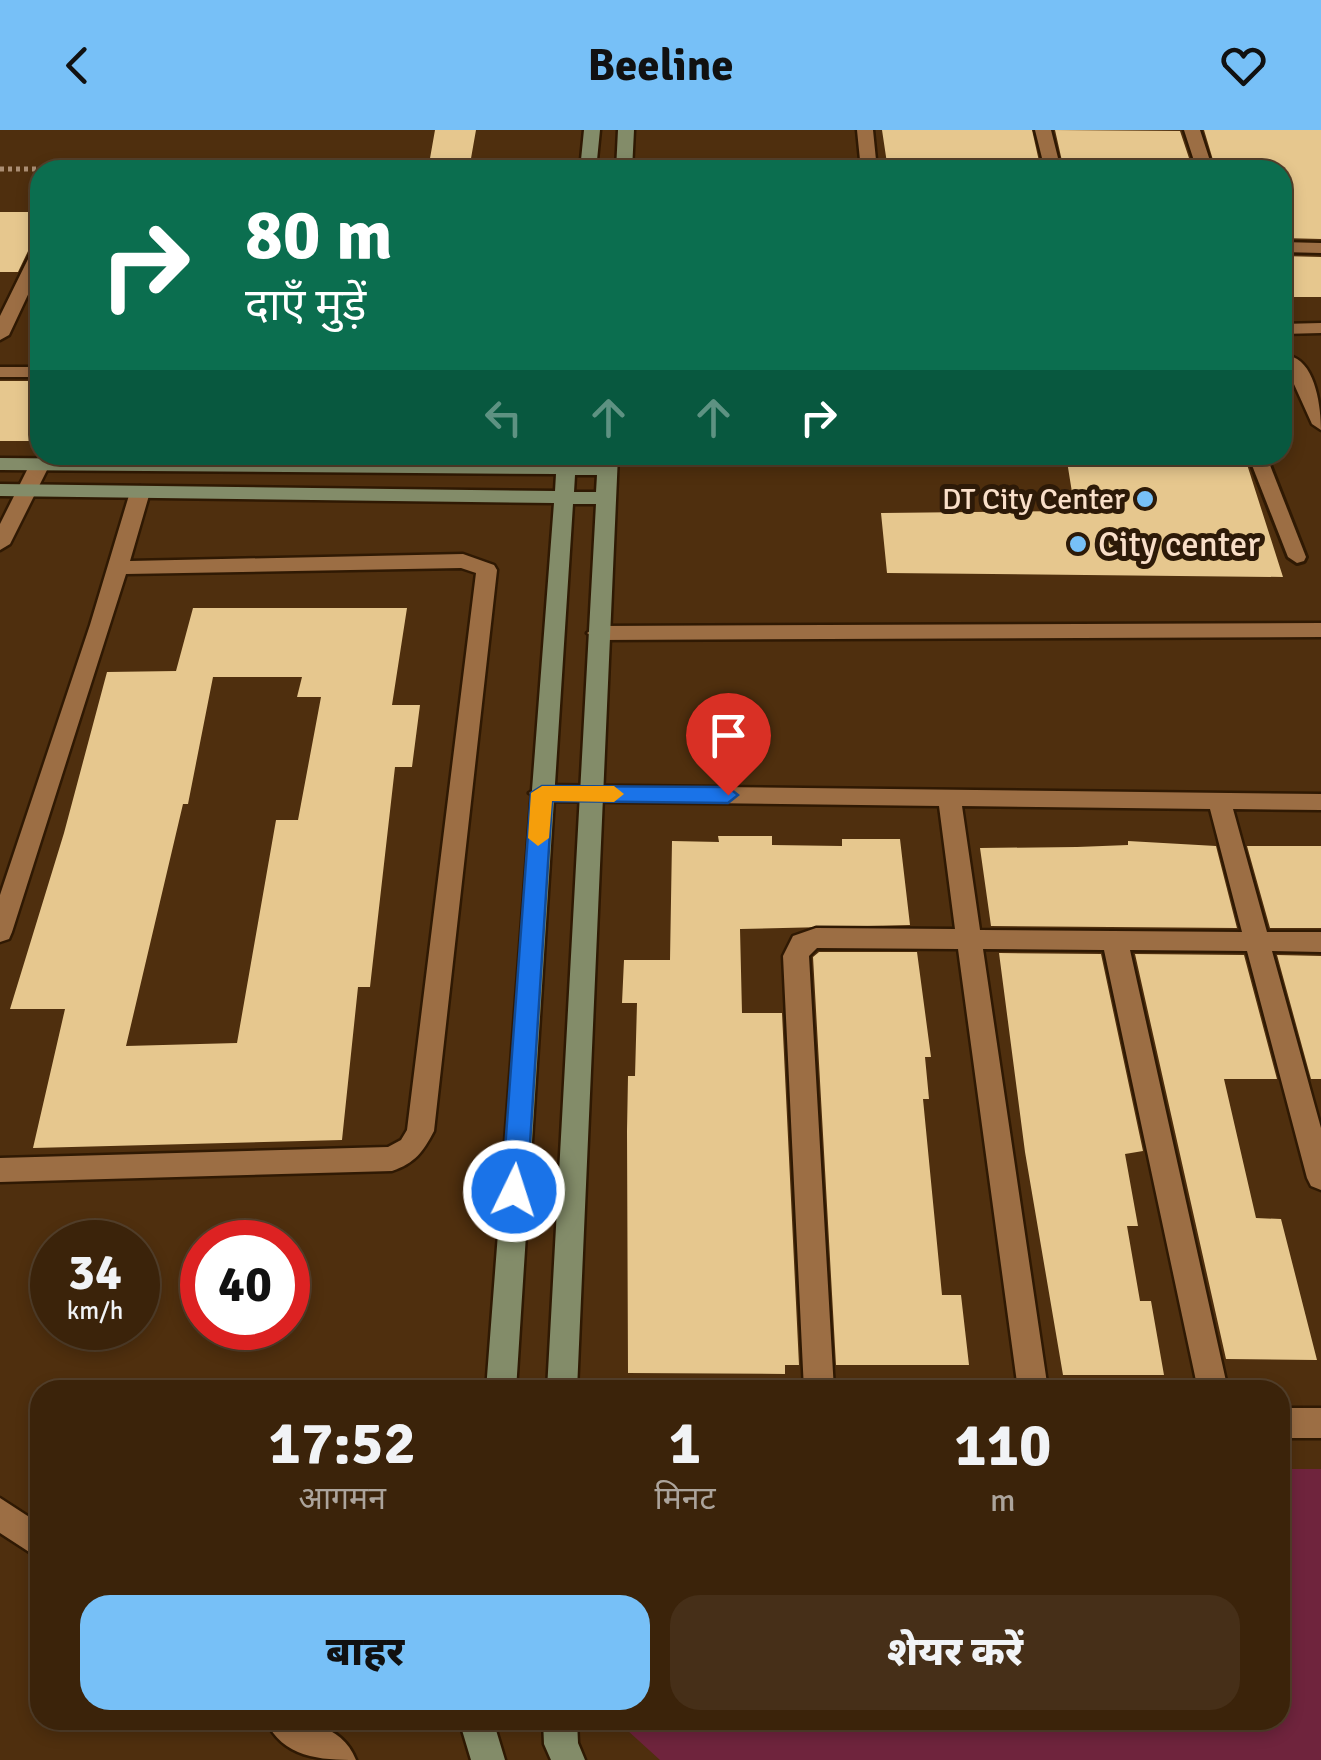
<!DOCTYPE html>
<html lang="hi">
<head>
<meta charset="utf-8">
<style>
  body { margin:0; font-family:Signika,"Noto Sans Devanagari",sans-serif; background:#462f18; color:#f1f3f6; height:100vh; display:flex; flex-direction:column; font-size:38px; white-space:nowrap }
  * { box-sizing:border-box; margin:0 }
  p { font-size:32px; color:#aca49c }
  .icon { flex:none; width:55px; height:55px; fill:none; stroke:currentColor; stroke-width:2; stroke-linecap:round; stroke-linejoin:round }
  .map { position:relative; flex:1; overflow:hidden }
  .panel { position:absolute; left:30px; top:1250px; width:1260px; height:350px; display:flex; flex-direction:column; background:#3b230a; border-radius:30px; box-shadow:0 5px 15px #0003,0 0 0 2px #54402b }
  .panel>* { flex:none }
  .banner { position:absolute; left:30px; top:30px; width:1262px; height:305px; border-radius:30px; box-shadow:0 5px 15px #0003,0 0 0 2px #54402b; background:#0b6e4f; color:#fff; overflow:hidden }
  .speed { position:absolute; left:30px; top:1090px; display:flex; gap:20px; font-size:50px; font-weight:700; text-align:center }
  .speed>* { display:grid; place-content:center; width:130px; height:130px; border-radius:50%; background:#3b230a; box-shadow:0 5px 15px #0003,0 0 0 2px #54402b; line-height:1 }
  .speed small { font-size:25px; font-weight:400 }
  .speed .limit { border:15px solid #d22; background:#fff; color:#111 }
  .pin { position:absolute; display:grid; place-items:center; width:85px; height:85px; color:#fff; margin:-102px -42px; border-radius:50% 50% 50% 0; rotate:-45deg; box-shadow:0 0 10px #0007 }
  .pin .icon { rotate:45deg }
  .me { position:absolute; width:110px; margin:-55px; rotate:4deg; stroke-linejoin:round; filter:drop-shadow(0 0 8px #0008) }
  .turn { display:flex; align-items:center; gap:35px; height:210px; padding:0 50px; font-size:45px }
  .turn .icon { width:130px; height:130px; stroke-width:2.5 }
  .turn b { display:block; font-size:70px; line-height:85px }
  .lanes { display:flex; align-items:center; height:95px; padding:0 50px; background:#0003; justify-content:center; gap:50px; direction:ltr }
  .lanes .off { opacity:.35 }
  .eta { display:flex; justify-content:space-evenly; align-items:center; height:170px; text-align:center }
  .eta b { font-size:60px; font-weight:800; line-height:70px }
  .cta { display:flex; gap:20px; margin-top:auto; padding:20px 50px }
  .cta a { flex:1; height:115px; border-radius:30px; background:#77c0f7; color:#111; font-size:40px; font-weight:800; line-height:115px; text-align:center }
  .cta a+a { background:#462f18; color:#f1f3f6 }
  header { display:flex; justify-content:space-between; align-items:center; height:130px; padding:0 50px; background:#77c0f7; color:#111; font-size:45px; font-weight:800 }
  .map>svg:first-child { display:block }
</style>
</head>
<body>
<header><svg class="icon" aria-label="back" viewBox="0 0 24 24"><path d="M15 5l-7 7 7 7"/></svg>Beeline<svg class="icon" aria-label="heart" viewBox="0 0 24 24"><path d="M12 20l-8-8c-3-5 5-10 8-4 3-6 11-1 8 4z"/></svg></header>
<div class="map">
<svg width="1321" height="1630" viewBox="0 0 1321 1630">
  <rect width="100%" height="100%" fill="#4f2f0e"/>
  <path fill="#6f243d" d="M 1280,1339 L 1321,1339 L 1321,1630 L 660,1630 L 616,1590 L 1280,1590 Z"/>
  <path fill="#e6c78e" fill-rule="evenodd" d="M 435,0 L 476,0 L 470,34 L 429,34 Z
    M 882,0 L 1032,0 L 1041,40 L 888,40 Z
    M 1055,0 L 1180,1 L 1193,40 L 1064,40 Z
    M 1204,0 L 1321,0 L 1321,109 L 1282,108 L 1282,40 L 1216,40 Z
    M 0,82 L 40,82 L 40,112 L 29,119 L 18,142 L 0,142 Z
    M 1282,126 L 1321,127 L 1321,167 L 1282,167 Z
    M 0,251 L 40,251 L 40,311 L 0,311 Z
    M 1066,325 L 1244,325 L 1283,447 L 887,443 L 881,383 L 1075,381 Z
    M 193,478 L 407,478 L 392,575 L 420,575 L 412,637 L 395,637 L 370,857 L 358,857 L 342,1010 L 33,1018 L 65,879 L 10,879 L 64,703 L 107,542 L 176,541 ZM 213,547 L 302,547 L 297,567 L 321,567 L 298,690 L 276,690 L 237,913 L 126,916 L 183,674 L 188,674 Z
    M 718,706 L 772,706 L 772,715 L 842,716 L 842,709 L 900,709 L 910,795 L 740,799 L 742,883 L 782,883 L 799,1235 L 785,1235 L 785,1244 L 628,1243 L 627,1001 L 628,946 L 635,946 L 637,873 L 622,873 L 624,830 L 670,830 L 672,711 L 719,712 Z
    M 1128,711 L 1216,716 L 1237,798 L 991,796 L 980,718 L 1077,717 L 1128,715 Z
    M 1247,716 L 1321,716 L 1321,798 L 1270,798 Z
    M 819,822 L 917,822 L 931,927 L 925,927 L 929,969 L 923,969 L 942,1165 L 961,1165 L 969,1235 L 836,1235 L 813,827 Z
    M 999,823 L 1101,824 L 1143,1021 L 1125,1024 L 1138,1096 L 1127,1096 L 1140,1171 L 1151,1171 L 1164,1245 L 1063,1245 L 1025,1022 Z
    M 1135,824 L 1244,825 L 1277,949 L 1224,949 L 1256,1088 L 1281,1089 L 1317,1230 L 1226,1229 Z
    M 1277,825 L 1321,826 L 1321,949 L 1311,949 Z"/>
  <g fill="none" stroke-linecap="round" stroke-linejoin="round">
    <g stroke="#2f1903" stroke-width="6">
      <path id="lane" d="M 1248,325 L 1266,325 L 1306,427 L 1304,431 L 1297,433 L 1288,427 Z"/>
    </g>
    <g stroke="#2f1903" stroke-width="5">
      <path id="street" d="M 857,0 L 873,0 L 877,40 L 861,40 Z
        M 1035,0 L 1051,0 L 1061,40 L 1045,40 Z
        M 1184,0 L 1200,0 L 1213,40 L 1197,40 Z
        M 79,34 L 86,40 L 70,40 Z
        M 325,34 L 331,36 L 333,40 L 317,40 Z
        M 1282,112 L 1321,113 L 1321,123 L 1282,122 Z
        M 40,116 L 40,139 L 9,205 L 0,210 L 0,186 L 32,121 Z
        M 1321,193 L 1321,203 L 1282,204 L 1282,194 Z
        M 1293,227 C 1316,236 1321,278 1321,300 L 1312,294 L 1284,232 Z
        M 0,237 L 40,237 L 40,247 L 0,247 Z
        M 40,328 L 50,334 L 10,414 L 0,420 L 0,394 L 30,334 Z
        M 140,356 L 150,362 L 130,431 L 463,424 L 494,435 L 497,440 L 434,1001 C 423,1022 415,1033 392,1041 L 0,1052 L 0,1028 L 388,1017 L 401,1010 L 407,1000 L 476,443 L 461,438 L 126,444 L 12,802 L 9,809 L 0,812 L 0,765 L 90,495 L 130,362 Z
        M 1321,493 L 1321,507 L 598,510 L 587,503 L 598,496 Z
        M 541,655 L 1321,664 L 1321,680 L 1233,679 L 1267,802 L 1321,802 L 1321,822 L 1272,821 L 1321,998 L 1321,1060 L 1311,1056 L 1307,1048 L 1247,821 L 1130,820 L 1228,1260 L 1198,1260 L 1104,820 L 983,819 L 1048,1260 L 1018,1260 L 958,819 L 817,818 L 809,826 L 834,1260 L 804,1260 L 783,826 L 793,806 L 816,798 L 955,799 L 939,676 L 541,671 L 529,663 ZM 962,676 L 1210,679 L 1242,802 L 980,800 Z
        M 1280,1278 L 1321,1278 L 1321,1308 L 1280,1308 Z
        M 0,1368 L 40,1394 L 40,1429 L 0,1403 Z
        M 266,1590 C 301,1590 341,1592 356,1630 C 321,1630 282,1628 266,1590 Z"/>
    </g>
    <g stroke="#2f1903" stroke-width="5">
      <path id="secondary" d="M 584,0 L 600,0 L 596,40 L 580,40 Z
        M 618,0 L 634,0 L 632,40 L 616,40 Z
        M 557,325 L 577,325 L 576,333 L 598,333 L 598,325 L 618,325 L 577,1260 L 547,1260 L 596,374 L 573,374 L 516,1260 L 486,1260 L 554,373 L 0,366 L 0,354 L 555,361 L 556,344 L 0,340 L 0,328 L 557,333 ZM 575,345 L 597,345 L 596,362 L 574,362 Z
        M 459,1590 L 493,1590 L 505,1630 L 471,1630 Z
        M 543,1590 L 577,1590 L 578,1613 L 585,1630 L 551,1630 L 544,1614 Z"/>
    </g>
    <path stroke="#ab8e73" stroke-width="5" stroke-dasharray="4 4" stroke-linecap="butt" d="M 0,39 L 52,39
      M 104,39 L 297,39
      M 349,39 L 562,38"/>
    <use href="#lane" fill="#9c6e44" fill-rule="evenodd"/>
    <use href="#street" fill="#9c6e44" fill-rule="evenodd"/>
    <use href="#secondary" fill="#838c69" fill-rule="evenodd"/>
  </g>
  <path fill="#1a73e8" stroke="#114b97" stroke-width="2.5" d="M 542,656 L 728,657 L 738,665 L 728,673 L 552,671 L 527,1061 L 523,1069 L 514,1072 L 505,1069 L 502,1061 L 531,663 Z"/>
  <path fill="#f59e0b" d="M 542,656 L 614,656 L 624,664 L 614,672 L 552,671 L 549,708 L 538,716 L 528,708 L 531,663 Z"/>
  <g fill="#77c0f7" stroke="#2d1a08" stroke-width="4">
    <circle cx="1145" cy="369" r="10"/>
    <circle cx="1078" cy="414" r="10"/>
  </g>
  <g text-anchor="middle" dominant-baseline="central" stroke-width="10" stroke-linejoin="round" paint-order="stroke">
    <g font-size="30" fill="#f9dfc9" stroke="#2d1a08" text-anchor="end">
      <text x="1125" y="369">DT City Center</text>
    </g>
    <g font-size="35" fill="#f9dfc9" stroke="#2d1a08" text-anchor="start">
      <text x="1098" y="414">City center</text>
    </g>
  </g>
</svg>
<div class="speed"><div>34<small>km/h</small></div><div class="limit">40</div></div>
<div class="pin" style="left:728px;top:665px;background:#d93025"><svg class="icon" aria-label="arrive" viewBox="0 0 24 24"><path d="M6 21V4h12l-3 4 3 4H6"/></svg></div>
<svg class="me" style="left:514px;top:1061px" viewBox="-20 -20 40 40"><circle r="17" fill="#1a73e8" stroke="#fff" stroke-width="3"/><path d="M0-11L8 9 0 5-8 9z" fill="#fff"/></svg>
<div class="banner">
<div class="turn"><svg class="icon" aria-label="right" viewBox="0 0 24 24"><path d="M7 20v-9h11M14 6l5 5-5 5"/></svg><div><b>80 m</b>दाएँ मुड़ें</div></div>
<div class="lanes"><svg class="icon off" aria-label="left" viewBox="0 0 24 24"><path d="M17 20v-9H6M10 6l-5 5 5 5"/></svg><svg class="icon off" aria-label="ahead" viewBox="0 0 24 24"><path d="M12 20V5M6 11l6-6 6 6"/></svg><svg class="icon off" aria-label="ahead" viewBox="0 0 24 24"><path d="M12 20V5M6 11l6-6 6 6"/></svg><svg class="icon" aria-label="right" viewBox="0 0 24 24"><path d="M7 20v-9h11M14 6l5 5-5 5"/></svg></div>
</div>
<section class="panel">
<div class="eta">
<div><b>17:52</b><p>आगमन</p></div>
<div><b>1</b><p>मिनट</p></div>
<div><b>110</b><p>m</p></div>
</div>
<div class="cta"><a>बाहर</a><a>शेयर करें</a></div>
</section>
</div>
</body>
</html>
